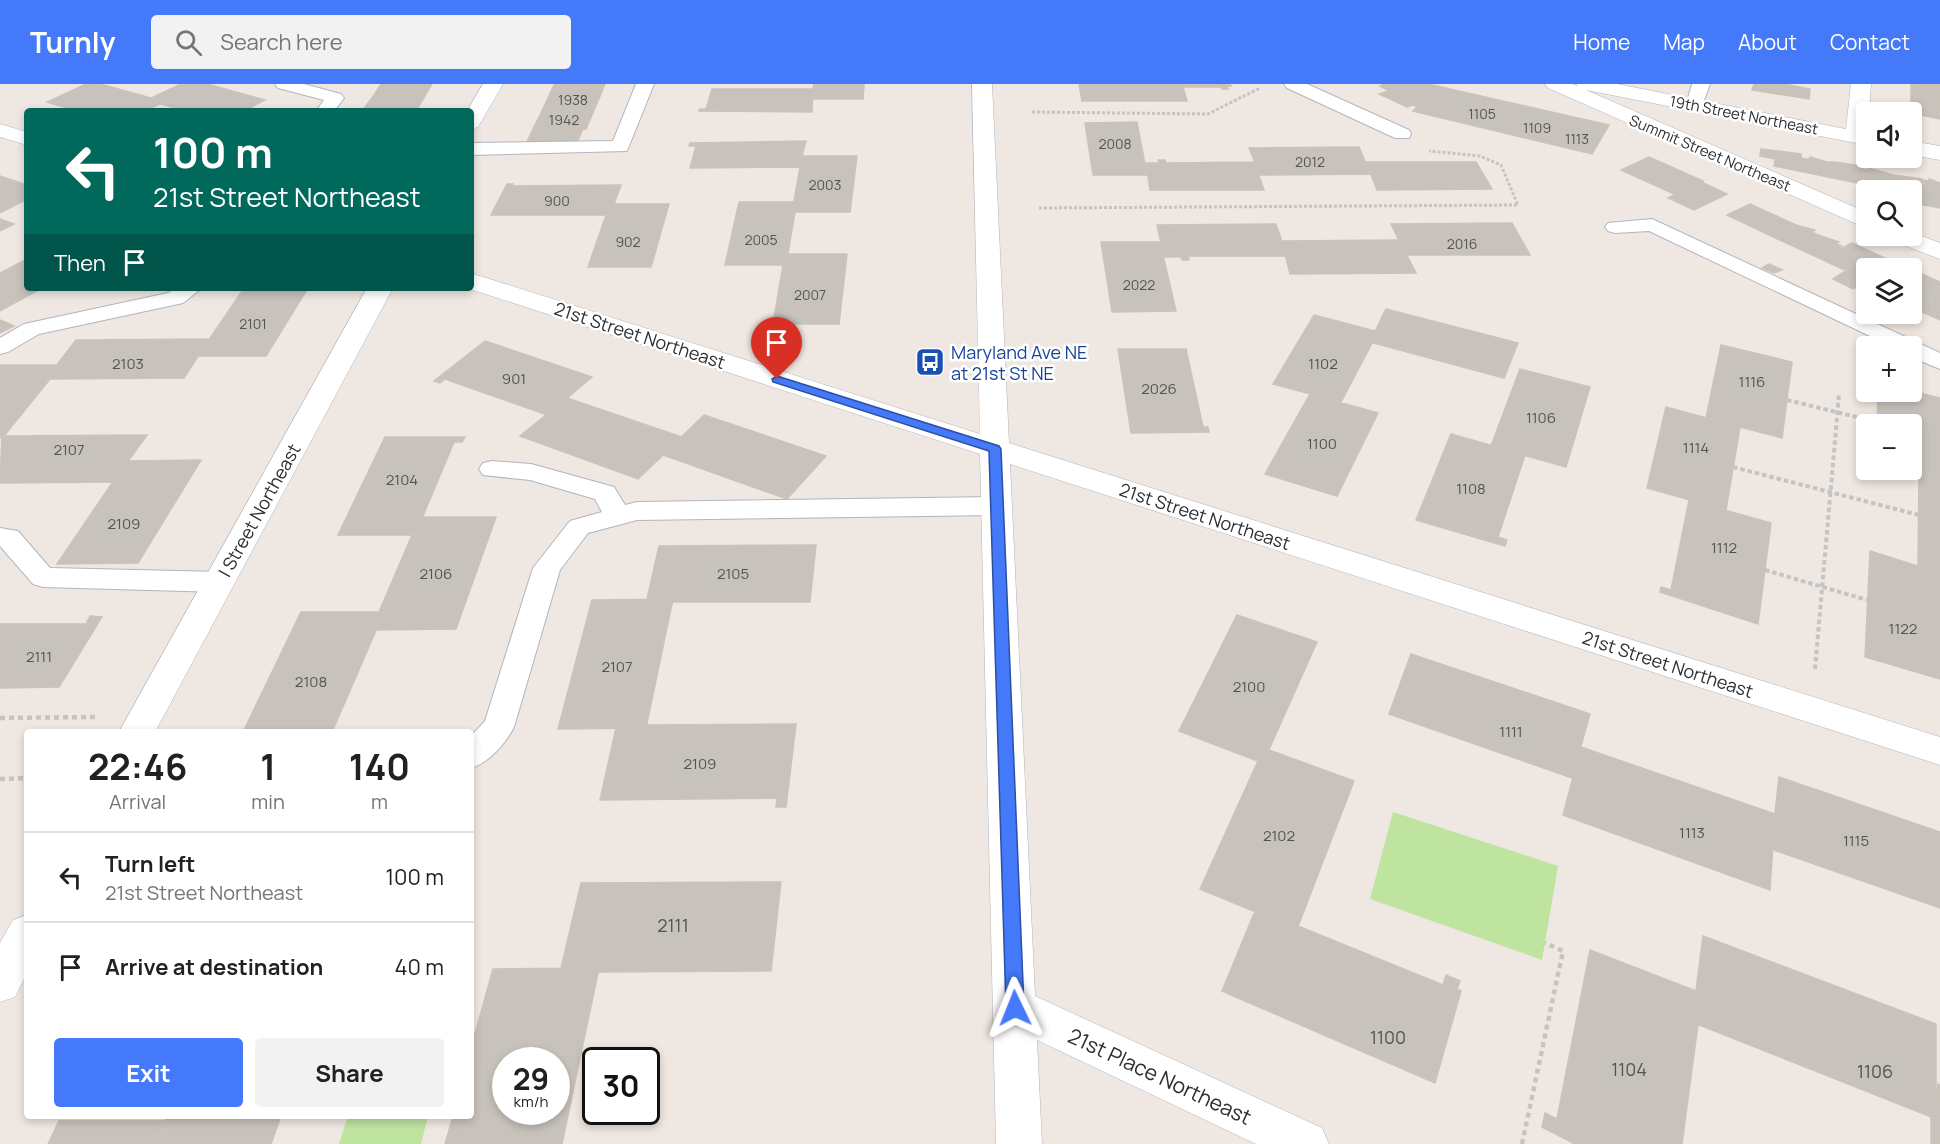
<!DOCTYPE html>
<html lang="en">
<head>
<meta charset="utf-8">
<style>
  body { margin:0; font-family:Manrope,sans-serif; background:#f2f2f2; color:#202124; height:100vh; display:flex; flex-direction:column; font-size:22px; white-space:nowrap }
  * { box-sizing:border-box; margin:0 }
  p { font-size:20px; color:#757577 }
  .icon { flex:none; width:33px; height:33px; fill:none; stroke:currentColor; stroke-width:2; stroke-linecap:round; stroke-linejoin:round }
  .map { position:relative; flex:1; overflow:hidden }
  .sheet { position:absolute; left:24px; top:645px; width:450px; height:390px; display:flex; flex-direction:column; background:#fff; border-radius:6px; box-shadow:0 3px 9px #0003 }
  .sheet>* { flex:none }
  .banner { position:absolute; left:24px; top:24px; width:450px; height:183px; border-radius:6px; box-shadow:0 3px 9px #0003; background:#00695c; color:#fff; overflow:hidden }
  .fabs { position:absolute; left:1856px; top:18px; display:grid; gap:12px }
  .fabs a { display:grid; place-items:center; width:66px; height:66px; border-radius:6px; background:#fff; box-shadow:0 3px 9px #0003; font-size:30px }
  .speed { position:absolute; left:492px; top:963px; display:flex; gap:12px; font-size:30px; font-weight:700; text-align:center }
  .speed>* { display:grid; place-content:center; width:78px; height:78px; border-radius:50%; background:#fff; box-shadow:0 3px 9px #0003; line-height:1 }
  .speed small { font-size:15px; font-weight:400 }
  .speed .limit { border:3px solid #111; border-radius:9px; background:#fff; color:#111 }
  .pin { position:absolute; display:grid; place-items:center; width:51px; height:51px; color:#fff; margin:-62px -26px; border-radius:50% 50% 50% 0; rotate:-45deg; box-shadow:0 0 6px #0007 }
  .pin .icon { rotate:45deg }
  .me { position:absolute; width:66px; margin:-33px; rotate:358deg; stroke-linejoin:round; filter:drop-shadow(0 0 4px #0008) }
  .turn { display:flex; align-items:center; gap:21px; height:126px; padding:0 30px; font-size:27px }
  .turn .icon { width:78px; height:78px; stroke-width:2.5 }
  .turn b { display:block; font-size:42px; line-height:51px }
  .then { display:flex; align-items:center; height:57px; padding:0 30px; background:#0003; gap:12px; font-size:22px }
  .eta { display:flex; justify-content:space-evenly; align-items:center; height:102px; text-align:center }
  .eta b { font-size:36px; font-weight:700; line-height:42px }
  .button { display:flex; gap:12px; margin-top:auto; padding:12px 30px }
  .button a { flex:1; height:69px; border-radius:6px; background:#447af9; color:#fff; font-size:24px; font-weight:700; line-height:69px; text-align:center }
  .button a+a { background:#f2f2f2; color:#202124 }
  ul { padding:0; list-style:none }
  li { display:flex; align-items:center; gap:18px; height:90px; padding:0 30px; border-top:2px solid #e0e0e0 }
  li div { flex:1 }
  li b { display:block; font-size:22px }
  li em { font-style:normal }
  header { display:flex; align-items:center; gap:36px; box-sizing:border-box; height:84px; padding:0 30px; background:#447af9; color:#fff }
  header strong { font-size:28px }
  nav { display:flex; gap:33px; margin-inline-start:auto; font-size:21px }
  .search { width:420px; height:54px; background:#f2f2f2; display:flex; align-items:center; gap:15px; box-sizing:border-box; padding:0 21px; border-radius:6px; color:#757577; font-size:22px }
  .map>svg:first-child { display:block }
</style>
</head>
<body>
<header>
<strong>Turnly</strong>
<div class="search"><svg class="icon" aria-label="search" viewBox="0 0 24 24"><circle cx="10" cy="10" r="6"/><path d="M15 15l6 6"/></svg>Search here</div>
<nav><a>Home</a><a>Map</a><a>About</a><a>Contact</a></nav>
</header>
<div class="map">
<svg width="1940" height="1060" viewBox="0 0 1940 1060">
  <rect width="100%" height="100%" fill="#efe7e1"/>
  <path fill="#bee49f" d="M 1393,728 L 1558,782 L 1542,876 L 1370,815 Z
    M 348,1032 L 428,1032 L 421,1060 L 339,1060 Z"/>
  <path fill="#c8c2bc" stroke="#cbc3ba" stroke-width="1.5" fill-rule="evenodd" d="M 86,0 L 104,1 L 151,14 L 147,16 L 160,20 L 145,27 L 77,27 L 47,18 Z
    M 181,0 L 207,0 L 265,16 L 244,27 L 186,27 L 147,16 Z
    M 381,0 L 432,0 L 426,10 L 374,11 Z
    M 555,0 L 605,0 L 603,5 L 552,5 Z
    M 814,0 L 864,0 L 863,15 L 811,15 Z
    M 1079,0 L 1182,0 L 1187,17 L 1082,17 Z
    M 1182,0 L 1230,0 L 1231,2 L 1227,2 L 1228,5 L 1222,5 L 1222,3 L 1183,3 Z
    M 1428,0 L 1609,41 L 1592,70 L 1413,27 L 1417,23 L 1413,21 L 1407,23 L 1379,10 L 1389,7 L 1380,2 L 1386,0 Z
    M 1754,0 L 1784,0 L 1810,5 L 1809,15 L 1752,6 Z
    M 1911,0 L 1940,0 L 1940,6 L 1911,1 Z
    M 1911,1 L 1940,6 L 1940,16 L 1911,11 Z
    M 552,5 L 603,5 L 595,24 L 543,25 Z
    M 712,5 L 813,5 L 812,28 L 699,27 L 700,25 L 706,25 Z
    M 426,10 L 416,27 L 362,27 L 374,11 Z
    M 1911,11 L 1940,16 L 1940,25 L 1911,20 Z
    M 1911,20 L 1940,25 L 1940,35 L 1911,29 Z
    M 595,24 L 586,45 L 533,45 L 543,25 Z
    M 1137,38 L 1147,91 L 1093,91 L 1085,39 Z
    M 533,45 L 583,45 L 577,58 L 527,58 Z
    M 806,57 L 799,83 L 690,84 L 696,62 L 689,62 L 690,59 Z
    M 1359,63 L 1370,90 L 1260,91 L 1249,64 Z
    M 1761,65 L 1801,70 L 1801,74 L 1806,75 L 1804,88 L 1774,82 L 1775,75 L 1760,72 Z
    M 802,72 L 857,72 L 850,128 L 792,128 Z
    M 1649,73 L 1703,97 L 1676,111 L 1621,86 Z
    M 1810,73 L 1827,78 L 1835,78 L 1833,94 L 1804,88 L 1806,75 L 1810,75 Z
    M 1158,76 L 1165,76 L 1166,79 L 1254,78 L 1264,106 L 1150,106 L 1146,79 L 1159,79 Z
    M 1366,78 L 1476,78 L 1492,105 L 1377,106 Z
    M 1835,78 L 1861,82 L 1863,85 L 1862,100 L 1833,94 Z
    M 1868,84 L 1894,91 L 1894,106 L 1866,106 L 1866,109 L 1863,109 L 1863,85 L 1868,86 Z
    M 1894,91 L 1922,95 L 1924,121 L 1911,119 L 1911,106 L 1894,106 Z
    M 0,92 L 27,101 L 27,115 L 0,129 Z
    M 1929,95 L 1940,99 L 1940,124 L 1924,121 L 1924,96 L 1929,97 Z
    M 1701,98 L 1727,110 L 1694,126 L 1668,114 Z
    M 507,100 L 513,100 L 512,102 L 621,101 L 610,131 L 491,131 Z
    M 739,118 L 793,118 L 792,128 L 795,128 L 786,181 L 725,181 Z
    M 614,120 L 669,120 L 651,183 L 588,183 L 606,131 L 610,131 Z
    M 1750,120 L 1772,130 L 1750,142 L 1727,131 Z
    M 1772,130 L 1796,141 L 1773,153 L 1750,142 Z
    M 0,135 L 14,140 L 0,147 Z
    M 1512,139 L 1530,171 L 1406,171 L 1391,140 Z
    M 1276,140 L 1287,172 L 1188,172 L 1189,176 L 1182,176 L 1181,173 L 1164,173 L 1157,141 Z
    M 1796,141 L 1815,146 L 1812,148 L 1818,151 L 1797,164 L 1773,153 Z
    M 1818,151 L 1839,158 L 1836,160 L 1842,162 L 1821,175 L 1797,164 Z
    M 1399,156 L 1416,189 L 1290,190 L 1282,157 Z
    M 1101,158 L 1160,158 L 1176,227 L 1112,228 Z
    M 1852,159 L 1874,169 L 1844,186 L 1821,175 Z
    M 1874,169 L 1898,180 L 1891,184 L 1866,184 L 1866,198 L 1853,205 L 1833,195 Z
    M 788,170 L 847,170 L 839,240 L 773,240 L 783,181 L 786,181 Z
    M 27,175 L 27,204 L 42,204 L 0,227 L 0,189 Z
    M 1769,180 L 1782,186 L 1774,189 L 1762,184 Z
    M 1911,186 L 1924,191 L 1911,199 Z
    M 1924,191 L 1940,198 L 1940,208 L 1911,226 L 1911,199 Z
    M 244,204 L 308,204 L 266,272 L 198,272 Z
    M 1940,208 L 1940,236 L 1913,224 Z
    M 1386,225 L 1518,259 L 1504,294 L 1370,258 Z
    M 1314,231 L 1375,247 L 1370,258 L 1372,259 L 1341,318 L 1273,300 Z
    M 0,236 L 14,242 L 0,249 Z
    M 209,255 L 184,294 L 46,295 L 76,256 Z
    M 485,257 L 592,293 L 547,331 L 445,295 L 440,299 L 434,297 Z
    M 1721,261 L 1792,278 L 1782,354 L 1706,334 Z
    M 1118,265 L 1186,265 L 1203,343 L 1208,343 L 1209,348 L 1131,349 Z
    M 0,281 L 57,281 L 46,295 L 50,295 L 4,352 L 0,354 Z
    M 1520,285 L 1590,303 L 1566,383 L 1491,362 Z
    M 1911,307 L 1940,314 L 1940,395 L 1902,386 L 1911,386 L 1911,340 L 1877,340 L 1878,308 Z
    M 1310,310 L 1378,329 L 1337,412 L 1265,390 Z
    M 567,314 L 682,353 L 638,395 L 520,352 Z
    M 1666,323 L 1740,343 L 1726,426 L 1647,404 Z
    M 704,331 L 826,372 L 787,415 L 663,371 Z
    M 1451,350 L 1525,371 L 1498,453 L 1507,456 L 1505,462 L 1416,436 Z
    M 147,351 L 113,398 L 0,399 L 2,352 Z
    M 385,353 L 465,353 L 462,358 L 454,358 L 415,451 L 338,451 Z
    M 201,376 L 138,479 L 57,480 L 127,377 Z
    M 1919,390 L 1940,395 L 1940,489 L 1918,483 Z
    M 1689,416 L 1771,439 L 1758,540 L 1660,508 L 1661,503 L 1671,506 Z
    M 422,433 L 496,433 L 456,545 L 376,546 L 384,528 L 379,528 L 412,451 L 415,451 Z
    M 816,461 L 810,518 L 673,518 L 673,515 L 647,515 L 659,462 Z
    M 1870,467 L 1940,489 L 1940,595 L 1865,573 Z
    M 673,515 L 646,644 L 558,645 L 592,516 Z
    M 301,528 L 384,528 L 332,648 L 243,648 Z
    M 1237,531 L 1317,558 L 1263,679 L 1179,647 Z
    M 90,532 L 102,533 L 59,603 L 0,604 L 0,540 L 86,540 Z
    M 1411,570 L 1590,630 L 1572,694 L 1389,630 Z
    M 796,640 L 786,723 L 776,723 L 777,714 L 600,716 L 616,644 L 646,644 L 647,641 Z
    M 1581,663 L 1775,730 L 1770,806 L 1563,731 Z
    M 1269,666 L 1354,697 L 1297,845 L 1200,805 L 1258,677 L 1263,679 Z
    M 1779,693 L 1940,748 L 1940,824 L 1771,765 Z
    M 781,798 L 771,887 L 598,888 L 599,884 L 561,884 L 581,799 Z
    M 1255,827 L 1297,845 L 1298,842 L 1443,901 L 1446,891 L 1460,897 L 1457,905 L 1461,907 L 1435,999 L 1222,907 Z
    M 1703,852 L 1936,940 L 1936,1035 L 1692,938 Z
    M 1590,866 L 1696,907 L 1692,938 L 1698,940 L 1682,1060 L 1575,1060 L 1542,1043 L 1545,1029 L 1557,1035 Z
    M 599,884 L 562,1060 L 445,1060 L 453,1032 L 471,1032 L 471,964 L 493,885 ZM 506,976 L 556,976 L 556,1028 L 506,1028 Z
    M 1938,1000 L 1940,1001 L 1940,1060 L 1931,1060 L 1931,1033 L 1936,1035 Z
    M 167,1032 L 281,1032 L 271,1060 L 157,1060 Z
    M 59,1037 L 165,1037 L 157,1060 L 48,1060 Z"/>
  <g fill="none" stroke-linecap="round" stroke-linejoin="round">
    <g stroke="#b1b5be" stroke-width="2">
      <path id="lane" d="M 275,0 L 304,0 L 341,10 L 344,14 L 334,27 L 316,27 L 324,16 L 278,4 Z
        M 636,0 L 654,0 L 627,67 L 471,71 L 471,59 L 613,57 Z
        M 1284,0 L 1307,0 L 1409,46 L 1411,50 L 1409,54 L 1395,54 L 1287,4 Z
        M 1692,0 L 1710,0 L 1701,25 L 1689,25 L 1686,21 Z
        M 1652,135 L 1940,269 L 1940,285 L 1911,273 L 1911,262 L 1891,262 L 1649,147 L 1615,149 L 1608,147 L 1605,143 L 1608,139 Z
        M 176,204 L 202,204 L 183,219 L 39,250 L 8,268 L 0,270 L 0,254 L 24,240 L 168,209 Z
        M 492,377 L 531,380 L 614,403 L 625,421 L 637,418 L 997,413 L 1006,416 L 1010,422 L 1006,428 L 997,431 L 637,436 L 588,449 L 560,486 L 514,643 C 506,659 489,679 471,684 L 471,652 L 485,637 L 533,484 L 570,437 L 602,428 L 595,415 L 530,396 L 483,391 L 479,385 L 483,379 Z
        M 0,444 L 18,447 L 50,484 L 220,488 L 230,491 L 234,498 L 230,505 L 220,508 L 43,503 L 33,500 L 0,462 Z"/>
    </g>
    <g stroke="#b1b5be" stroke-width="1">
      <path id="street" d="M 483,0 L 503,0 L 478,43 L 471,45 L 471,27 L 467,27 Z
        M 972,0 L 992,0 L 1009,359 L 1940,653 L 1940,681 L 1010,380 L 1035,912 L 1322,1044 L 1329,1060 L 1256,1060 L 1037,956 L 1042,1060 L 996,1060 L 980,370 L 467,204 L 471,204 L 471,190 L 480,192 L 980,350 Z
        M 1545,0 L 1572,0 L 1578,2 L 1576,0 L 1617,0 L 1846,45 L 1851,0 L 1871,0 L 1869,28 L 1866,28 L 1866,61 L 1586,6 L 1866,128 L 1866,144 L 1548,4 Z
        M 0,40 L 27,48 L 27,61 L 0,53 Z
        M 1911,57 L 1940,62 L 1940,76 L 1911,71 Z
        M 1911,148 L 1940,159 L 1940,175 L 1893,157 L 1889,152 L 1911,152 Z
        M 367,204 L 393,204 L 155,648 L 119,648 Z
        M 27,831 L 27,889 L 15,913 L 0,918 L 0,859 L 13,836 Z"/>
    </g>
    <path stroke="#c4c4c4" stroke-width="3" stroke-dasharray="3 2" stroke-linecap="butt" d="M 1032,28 L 1208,30 L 1260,4
      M 1039,124 L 1518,121 L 1501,81 L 1480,72 L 1429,67"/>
    <path stroke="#c4c4c4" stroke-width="4" stroke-dasharray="4.5 3" stroke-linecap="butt" d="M 1787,316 L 1877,338
      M 1733,383 L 1919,431
      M 1765,486 L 1867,516
      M 1815,585 L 1839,311"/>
    <path stroke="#c4c4c4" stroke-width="4.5" stroke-dasharray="5 4" stroke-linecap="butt" d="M 0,634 L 96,633
      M 0,695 L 27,694
      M 1522,1060 L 1563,867 L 1545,859"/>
    <use href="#lane" fill="#fff" fill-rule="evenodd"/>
    <use href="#street" fill="#fff" fill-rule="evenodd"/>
  </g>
  <path fill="#447af9" stroke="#2c4fa2" stroke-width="1.5" d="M 777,292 L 999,362 L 1001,365 L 1024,924 L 1021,929 L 1015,932 L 1009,929 L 1006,924 L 989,367 L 773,298 L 772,295 Z"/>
  <defs>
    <g id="bus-square" transform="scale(1.5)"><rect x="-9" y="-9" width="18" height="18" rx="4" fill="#1a4fb4" stroke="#fff"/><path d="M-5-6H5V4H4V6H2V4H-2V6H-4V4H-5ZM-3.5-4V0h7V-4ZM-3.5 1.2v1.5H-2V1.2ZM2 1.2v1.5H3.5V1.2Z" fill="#fff"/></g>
  </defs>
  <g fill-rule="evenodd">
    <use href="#bus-square" x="930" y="278"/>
  </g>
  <g text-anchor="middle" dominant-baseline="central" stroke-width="5" stroke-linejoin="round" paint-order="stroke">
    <g font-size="14" fill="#545352">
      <text x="573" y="15">1938</text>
      <text x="1482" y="29">1105</text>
      <text x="564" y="35">1942</text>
      <text x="1537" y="43">1109</text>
      <text x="1577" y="54">1113</text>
      <text x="1115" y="59">2008</text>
      <text x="1310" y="77">2012</text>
      <text x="825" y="100">2003</text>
      <text x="557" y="116">900</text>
      <text x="761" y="155">2005</text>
      <text x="628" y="157">902</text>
      <text x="1462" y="159">2016</text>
      <text x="1139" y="200">2022</text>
      <text x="810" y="210">2007</text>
      <text x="253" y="239">2101</text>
    </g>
    <g font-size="15" fill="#2e2e2e" stroke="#fff">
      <text transform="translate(1744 31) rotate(11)">19th Street Northeast</text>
      <text transform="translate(1710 69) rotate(23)">Summit Street Northeast</text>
    </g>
    <g font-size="15" fill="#545352">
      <text x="128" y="279">2103</text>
      <text x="1323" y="279">1102</text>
      <text x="514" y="294">901</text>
      <text x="1752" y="297">1116</text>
      <text x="1159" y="304">2026</text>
      <text x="1541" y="333">1106</text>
      <text x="1322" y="359">1100</text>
      <text x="1696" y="363">1114</text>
      <text x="69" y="365">2107</text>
      <text x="402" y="395">2104</text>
      <text x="1471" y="404">1108</text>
      <text x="124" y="439">2109</text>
      <text x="1724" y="463">1112</text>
      <text x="436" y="489">2106</text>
      <text x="733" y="489">2105</text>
      <text x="1903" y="544">1122</text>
      <text x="39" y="572">2111</text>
      <text x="617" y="582">2107</text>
      <text x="311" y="597">2108</text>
      <text x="1249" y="602">2100</text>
      <text x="1511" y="647">1111</text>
      <text x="700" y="679">2109</text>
      <text x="1692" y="748">1113</text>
      <text x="1279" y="751">2102</text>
      <text x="1856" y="756">1115</text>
    </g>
    <g font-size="18" fill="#2e2e2e" stroke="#fff">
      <text transform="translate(640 251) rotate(18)">21st Street Northeast</text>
      <text transform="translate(259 426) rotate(-61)">I Street Northeast</text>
      <text transform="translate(1205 432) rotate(18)">21st Street Northeast</text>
      <text transform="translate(1668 580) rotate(18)">21st Street Northeast</text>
    </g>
    <g font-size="18" fill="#164399" stroke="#fff" text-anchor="start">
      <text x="951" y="268">Maryland Ave NE<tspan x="951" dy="21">at 21st St NE</tspan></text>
    </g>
    <g font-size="18" fill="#545352">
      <text x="673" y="841">2111</text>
      <text x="1388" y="953">1100</text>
      <text x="1629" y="985">1104</text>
      <text x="1875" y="987">1106</text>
    </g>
    <g font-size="21" fill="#2e2e2e" stroke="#fff">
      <text transform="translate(1160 992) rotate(25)">21st Place Northeast</text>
    </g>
  </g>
</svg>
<div class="fabs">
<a><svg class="icon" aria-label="sound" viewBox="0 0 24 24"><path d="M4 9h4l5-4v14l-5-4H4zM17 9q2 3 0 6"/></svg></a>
<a><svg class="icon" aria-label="search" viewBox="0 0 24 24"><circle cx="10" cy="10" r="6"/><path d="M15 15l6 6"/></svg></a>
<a><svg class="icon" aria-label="layers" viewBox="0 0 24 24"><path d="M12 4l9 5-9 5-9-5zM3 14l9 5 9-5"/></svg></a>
<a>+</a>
<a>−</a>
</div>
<div class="speed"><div>29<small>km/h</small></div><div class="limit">30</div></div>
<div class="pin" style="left:777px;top:295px;background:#d93025"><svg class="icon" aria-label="arrive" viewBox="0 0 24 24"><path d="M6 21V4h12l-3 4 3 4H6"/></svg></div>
<svg class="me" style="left:1015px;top:924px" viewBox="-20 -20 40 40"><path d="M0-17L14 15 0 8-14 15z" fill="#447af9" stroke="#fff" stroke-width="4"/></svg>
<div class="banner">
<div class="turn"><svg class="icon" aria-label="left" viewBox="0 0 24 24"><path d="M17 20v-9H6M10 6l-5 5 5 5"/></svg><div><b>100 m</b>21st Street Northeast</div></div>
<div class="then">Then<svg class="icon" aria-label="arrive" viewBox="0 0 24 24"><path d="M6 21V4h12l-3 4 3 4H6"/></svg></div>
</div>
<section class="sheet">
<div class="eta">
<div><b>22:46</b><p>Arrival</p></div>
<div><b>1</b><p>min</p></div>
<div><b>140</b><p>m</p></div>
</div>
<ul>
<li><svg class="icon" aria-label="left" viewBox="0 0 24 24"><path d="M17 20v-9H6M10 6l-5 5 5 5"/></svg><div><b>Turn left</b><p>21st Street Northeast</p></div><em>100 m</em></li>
<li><svg class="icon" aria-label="arrive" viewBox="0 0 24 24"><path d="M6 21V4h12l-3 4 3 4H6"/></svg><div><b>Arrive at destination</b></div><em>40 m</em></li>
</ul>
<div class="button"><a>Exit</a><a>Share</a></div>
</section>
</div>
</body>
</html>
